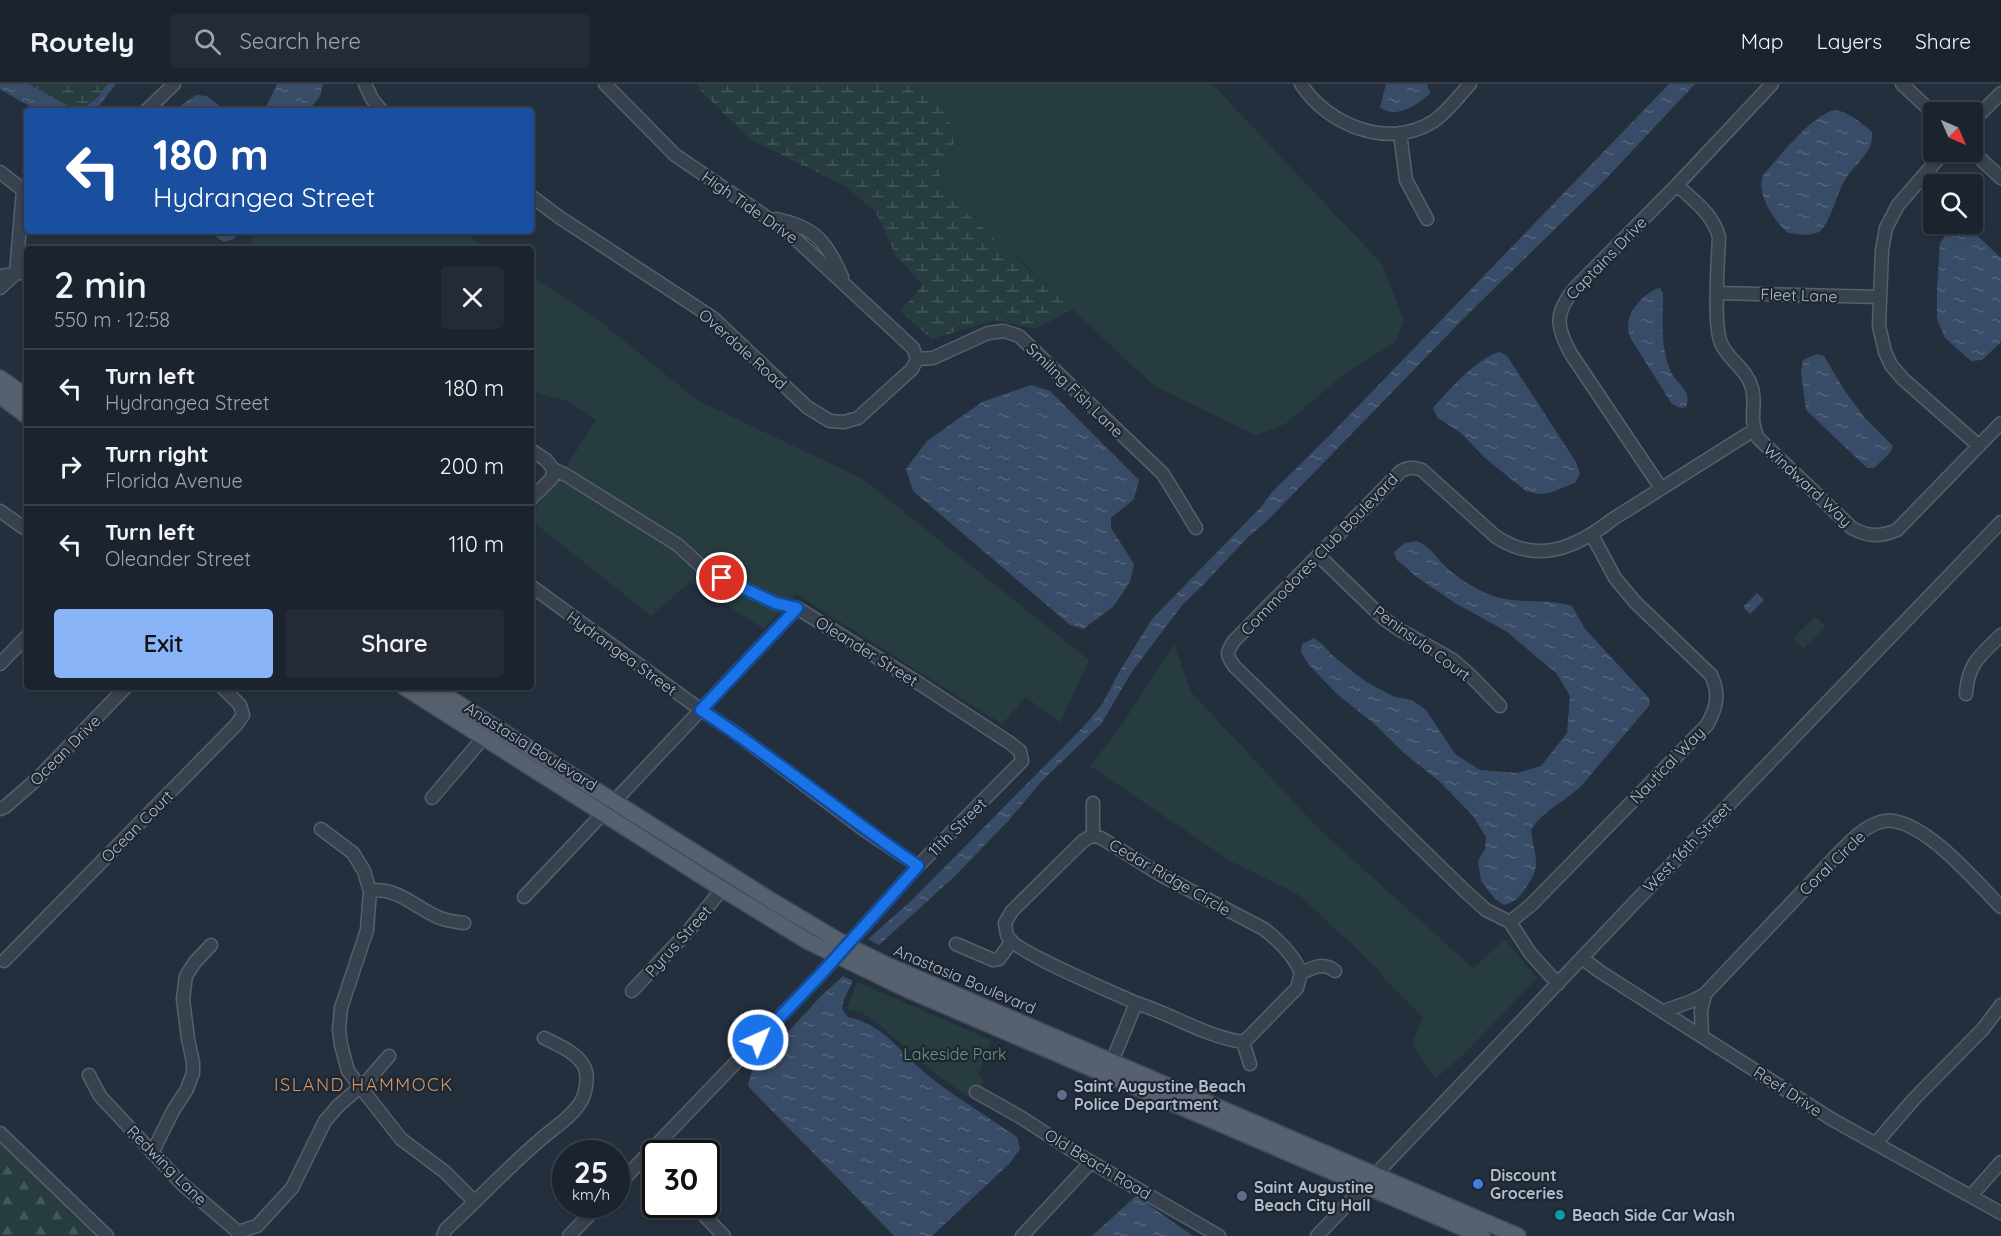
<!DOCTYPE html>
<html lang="en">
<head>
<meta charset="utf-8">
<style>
  body { margin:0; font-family:Quicksand,sans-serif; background:#242b36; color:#f1f3f6; height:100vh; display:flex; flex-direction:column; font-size:22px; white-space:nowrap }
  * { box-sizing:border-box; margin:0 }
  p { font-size:20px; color:#a0a4aa }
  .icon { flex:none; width:33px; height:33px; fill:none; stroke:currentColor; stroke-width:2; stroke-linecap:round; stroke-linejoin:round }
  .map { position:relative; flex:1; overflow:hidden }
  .drawer { position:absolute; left:24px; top:162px; width:510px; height:444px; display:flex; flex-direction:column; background:#1b232e; border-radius:6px; box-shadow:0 2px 4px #0004,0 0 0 2px #39404a }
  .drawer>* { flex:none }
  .top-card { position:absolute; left:24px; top:24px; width:510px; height:126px; border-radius:6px; box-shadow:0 2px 4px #0004,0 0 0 2px #39404a; background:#1a4fa0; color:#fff; overflow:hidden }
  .needle { width:39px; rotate:135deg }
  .controls { position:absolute; left:1923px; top:18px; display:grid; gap:12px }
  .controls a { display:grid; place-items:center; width:60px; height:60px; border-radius:6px; background:#1b232e; box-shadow:0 2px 4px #0004,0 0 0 2px #39404a; font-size:30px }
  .speed { position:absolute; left:552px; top:1056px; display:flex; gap:12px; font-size:30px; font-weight:700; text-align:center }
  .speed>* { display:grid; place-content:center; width:78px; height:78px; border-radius:50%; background:#1b232e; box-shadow:0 2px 4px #0004,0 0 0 2px #39404a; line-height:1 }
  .speed small { font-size:15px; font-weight:400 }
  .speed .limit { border:3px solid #111; border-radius:9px; background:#fff; color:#111 }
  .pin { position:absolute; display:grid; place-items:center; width:51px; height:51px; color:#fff; margin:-26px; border:3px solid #fff; border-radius:50%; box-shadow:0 2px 6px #0007 }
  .me { position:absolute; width:66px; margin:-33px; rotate:44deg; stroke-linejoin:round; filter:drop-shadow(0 0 4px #0008) }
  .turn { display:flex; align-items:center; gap:21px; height:126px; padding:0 30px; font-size:27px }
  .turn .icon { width:78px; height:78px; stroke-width:2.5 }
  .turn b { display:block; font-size:42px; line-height:51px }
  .round { display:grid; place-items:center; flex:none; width:63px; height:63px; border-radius:6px; background:#242b36 }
  .head { display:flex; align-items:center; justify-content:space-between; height:102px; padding:0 30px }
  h1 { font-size:36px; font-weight:600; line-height:45px }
  .action { display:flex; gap:12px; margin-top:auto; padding:12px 30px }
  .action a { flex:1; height:69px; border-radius:6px; background:#8ab4f8; color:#111; font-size:24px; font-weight:600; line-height:69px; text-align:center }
  .action a+a { background:#242b36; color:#f1f3f6 }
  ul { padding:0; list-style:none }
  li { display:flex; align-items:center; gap:18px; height:78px; padding:0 30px; border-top:2px solid #39404a }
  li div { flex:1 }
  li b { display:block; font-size:22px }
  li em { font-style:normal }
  header { display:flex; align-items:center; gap:36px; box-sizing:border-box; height:84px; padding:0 30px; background:#1b232e; border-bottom:2px solid #39404a }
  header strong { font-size:28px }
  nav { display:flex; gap:33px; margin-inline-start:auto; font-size:21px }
  .search { width:420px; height:54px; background:#242b36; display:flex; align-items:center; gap:15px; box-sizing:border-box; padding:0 21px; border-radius:6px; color:#a0a4aa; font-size:22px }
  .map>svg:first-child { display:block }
</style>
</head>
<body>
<header>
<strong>Routely</strong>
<div class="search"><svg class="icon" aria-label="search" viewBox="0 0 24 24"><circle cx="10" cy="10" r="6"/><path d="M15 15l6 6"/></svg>Search here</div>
<nav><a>Map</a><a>Layers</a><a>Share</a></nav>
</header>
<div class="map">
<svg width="2001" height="1152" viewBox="0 0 2001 1152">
  <defs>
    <pattern id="forest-firs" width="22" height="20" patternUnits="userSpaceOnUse" patternTransform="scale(1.5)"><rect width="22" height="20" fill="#263c3f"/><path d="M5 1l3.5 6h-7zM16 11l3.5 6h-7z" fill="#435659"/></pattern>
    <pattern id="wetland-marsh" width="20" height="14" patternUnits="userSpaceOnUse" patternTransform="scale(1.5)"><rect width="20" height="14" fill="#263c3f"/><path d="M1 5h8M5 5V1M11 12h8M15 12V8" fill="none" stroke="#435659"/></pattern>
    <pattern id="water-ripples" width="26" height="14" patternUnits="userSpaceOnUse" patternTransform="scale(1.5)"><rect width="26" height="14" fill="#394c67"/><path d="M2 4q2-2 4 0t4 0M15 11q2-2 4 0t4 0" fill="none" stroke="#53647b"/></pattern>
  </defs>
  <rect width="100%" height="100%" fill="#242f3e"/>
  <path fill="#263c3f" d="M 921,0 L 1212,0 L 1382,180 L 1404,237 L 1395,258 L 1347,288 L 1285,340 L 1256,351 L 1154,302 L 1024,180 L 951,116 L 940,92 L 954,60 Z
    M 255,147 L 461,147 L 489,165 L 249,165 Z
    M 531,192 L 597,235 L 697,316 L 863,395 L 1089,576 L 1060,639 L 1026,613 L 1002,640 L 796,510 L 764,545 L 690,498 L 651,532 L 531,436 L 531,430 L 567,382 L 596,336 L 567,317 L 531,307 Z
    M 1815,532 L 1826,543 L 1803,565 L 1793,554 Z
    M 1174,560 L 1191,608 L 1320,746 L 1473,884 L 1505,855 L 1537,894 L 1463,971 L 1435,995 L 1412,960 L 1423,933 L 1382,892 L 1377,884 L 1298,810 L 1232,778 L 1090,682 L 1122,641 Z
    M 857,898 L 991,956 L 979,989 L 984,997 L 972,1015 L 938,992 L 877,939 L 861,928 L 850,927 L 847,924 Z"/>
  <path fill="url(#forest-firs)" d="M 0,1055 L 100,1152 L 0,1152 Z"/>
  <path fill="url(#wetland-marsh)" d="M 29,0 L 107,0 L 98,13 L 80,27 L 77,27 Z
    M 697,0 L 921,0 L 949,32 L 954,60 L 940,92 L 951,115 L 1072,225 L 1036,245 L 995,236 L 932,255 L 900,227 L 923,201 L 896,172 L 876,128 L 845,102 L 749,55 L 700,6 Z"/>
  <path fill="url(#water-ripples)" d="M 0,0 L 29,0 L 77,27 L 41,27 L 20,17 L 0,5 Z
    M 107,0 L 116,0 L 95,27 L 80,27 L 98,13 Z
    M 277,0 L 323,0 L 320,12 L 308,27 L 264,27 Z
    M 1386,0 L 1427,0 L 1430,9 C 1419,21 1394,36 1380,23 Z
    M 1669,0 L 1695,0 L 1601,100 L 1467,231 L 1267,437 L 1247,454 L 1202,502 L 1183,520 L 1131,589 L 1101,640 L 1042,697 L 1009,736 L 955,792 L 879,861 L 868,855 L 911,817 L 1087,639 L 1103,619 L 1119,588 L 1152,535 L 1261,423 L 1272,408 L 1337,344 Z
    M 196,11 L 207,12 L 226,27 L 173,27 Z
    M 1834,26 C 1850,28 1860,38 1872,48 C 1874,69 1854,80 1845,96 C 1837,108 1830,140 1820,147 C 1812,153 1798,150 1788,149 C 1774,137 1756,110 1763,91 C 1780,72 1810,33 1834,26 Z
    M 1957,140 L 1966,141 L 2001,174 L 2001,258 L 1982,276 L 1971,277 L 1945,254 L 1937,235 L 1937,205 L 1940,159 L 1951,144 Z
    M 207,147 L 240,147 L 234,155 L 224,158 Z
    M 1660,204 L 1663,209 C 1663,236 1660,261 1670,286 C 1675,299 1693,306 1686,323 L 1680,324 L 1672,320 L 1631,255 C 1628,248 1627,242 1629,235 C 1632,223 1648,206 1660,204 Z
    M 1500,268 L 1507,272 L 1576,378 L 1580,390 L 1575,399 L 1549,409 L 1538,410 L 1526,407 L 1485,374 L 1461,349 L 1438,334 L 1433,324 C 1447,308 1479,272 1500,268 Z
    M 1817,270 L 1824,272 L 1845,307 L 1864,333 L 1893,362 L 1890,369 L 1874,384 L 1867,384 L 1806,326 L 1801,288 L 1803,276 Z
    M 1031,301 L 1050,307 L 1139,396 L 1134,415 L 1111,434 L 1111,444 L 1134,480 L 1130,498 L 1113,523 L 1083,545 L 1070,541 L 913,407 L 906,385 L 927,357 L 982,318 Z
    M 1417,457 C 1431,463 1437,475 1448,485 C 1457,493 1477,506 1488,510 C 1516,522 1544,513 1572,522 L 1585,545 L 1649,614 L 1650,620 L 1648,623 L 1582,701 C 1566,717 1542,727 1531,746 C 1535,777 1543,780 1523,808 C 1518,814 1513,819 1504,821 L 1495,815 L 1481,797 L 1478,777 L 1485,765 L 1486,753 L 1473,732 L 1440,698 L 1404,669 L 1372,638 L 1337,610 L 1308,580 L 1301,568 L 1302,560 L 1314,554 L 1323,561 L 1332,571 L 1366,598 L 1395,613 L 1412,616 L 1426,626 L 1455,670 L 1480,686 L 1517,689 L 1541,682 L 1567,649 L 1570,612 L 1557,590 L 1506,547 L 1455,519 L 1418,494 L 1396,475 L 1394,468 L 1405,459 Z
    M 1757,509 L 1764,516 L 1750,530 L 1743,523 Z
    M 843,892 L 853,897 L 844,915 L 842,925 L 848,933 C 883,940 899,967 925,989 C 953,1012 987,1032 1017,1053 L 1020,1065 L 1010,1079 L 932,1152 L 894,1152 L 748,1002 L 752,987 L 822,911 Z
    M 1136,1112 L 1193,1152 L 1092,1152 Z"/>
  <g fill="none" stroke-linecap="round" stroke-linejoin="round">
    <g stroke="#565f6c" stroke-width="15">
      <path id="minor" d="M 365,0 L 372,15 L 382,27
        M 605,0 L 675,71 L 787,147 L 913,264 L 917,275
        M 1301,0 C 1328,42 1390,66 1434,37 C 1448,27 1459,12 1470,0
        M 1902,0 L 1934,30
        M 146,27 L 174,0
        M 1972,38 L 2001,9
        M 1400,49 L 1406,96 L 1427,135
        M 1972,67 L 2001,94
        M 1944,68 L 1898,121 L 1886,144 L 1882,166 L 1879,242 L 1885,268 L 1891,281 L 1903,295 L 1979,362
        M 0,88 L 23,106 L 27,106
        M 1677,101 C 1694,117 1713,130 1719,153 C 1718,177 1713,241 1721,259 C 1728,276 1747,285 1752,304 C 1757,322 1748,334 1758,354 L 1852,444 C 1868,453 1880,453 1897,446 L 2001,339
        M 531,112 L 559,133 L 713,234 L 807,323 L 830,337 L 844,338 L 858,334 L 912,285 L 917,275
        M 776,135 C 815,143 827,158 842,193
        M 16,189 L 23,106
        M 0,192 L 27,188
        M 0,204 L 16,189
        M 1718,209 L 1880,213
        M 917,275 L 933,274 L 988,249 L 1004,247 L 1019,252 L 1163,390 L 1196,444
        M 531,366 L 546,376 L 553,385 L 552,394 L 531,415
        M 553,385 L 566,391 L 678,461 L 704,485 L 775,519 L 797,524 L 920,600 L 1010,659 L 1020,667 L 1022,677 L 918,782 L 822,889 L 616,1103
        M 1661,404 L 1571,270 C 1556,243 1554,229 1575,204 L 1677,101 L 1772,0
        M 0,427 L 27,446
        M 1318,471 L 1383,534 L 1400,546 L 1453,576 L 1470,591 L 1500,622
        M 531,502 L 701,626 L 737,650 L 863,745 L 918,782
        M 0,580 L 27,552
        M 1966,610 C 1968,579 1980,572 2001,551
        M 432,714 L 484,653
        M 0,725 L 5,723 L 37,695 L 126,603
        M 321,745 L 353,769 L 364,787 L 370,807 L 367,846 L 341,924 L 339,946 L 341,961 L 348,987 L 401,1055 L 445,1088 L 475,1118
        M 1093,751 L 1103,755 L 1159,790 L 1264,845 C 1278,856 1294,871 1301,889 L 1297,904 L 1249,953 L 1243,958 C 1204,952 1172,930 1136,919 C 1115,909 1015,868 1008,853 C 1006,849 1006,843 1005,839 L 1012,827 L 1083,757 Z
        M 1093,751 L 1093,719
        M 370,807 C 397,802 417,825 440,834 C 448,837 456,838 464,839
        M 524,813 L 797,524
        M 1510,838 L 1531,821 L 1707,641 C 1717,623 1720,610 1711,591 L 1635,518 L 1615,494 L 1592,451
        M 956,860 L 993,876 L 999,875 L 1012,857
        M 1582,874 L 1599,887 L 1833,1036 L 2001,1129
        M 4,877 L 236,641 L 243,631 L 240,621 L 222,603
        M 1301,889 C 1314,883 1324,878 1335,887
        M 1558,900 L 1530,869 L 1510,838 L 1486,826 L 1465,807 L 1234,582 C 1226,570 1226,569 1234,557 L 1401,387 C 1409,383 1414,383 1422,386 L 1495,452 C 1537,481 1576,464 1613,435 L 1754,346
        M 632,907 L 690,845 L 722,805
        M 1664,927 L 1692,917 L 1705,910 L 1836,772 C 1849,759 1862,744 1880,738 C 1917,726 1977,799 2001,823
        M 1702,952 L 1701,927 L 1705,910
        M 1243,958 L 1250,980
        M 1109,985 L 1136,919
        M 89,991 L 100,1012 L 181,1099 L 238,1148 L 257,1142 L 292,1104 L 325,1037 L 338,1022 L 369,995 L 389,972
        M 976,1008 L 1022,1034 L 1079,1071 L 1219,1152
        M 0,1049 L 107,1152
        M 1876,1059 L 1914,1015 L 1983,945 L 2001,921
        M 152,1069 L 173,1027 L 187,1005 L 193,989 L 193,978 L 188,955 L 183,915 L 186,892 L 195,878 L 211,861
        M 645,1074 L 656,1084
        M 1971,1112 L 2001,1078
        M 693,1120 L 724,1152
        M 443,1152 L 446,1145 C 478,1116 507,1084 540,1056 C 553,1044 570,1035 580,1019 C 585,1012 588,997 586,988 C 583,971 558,961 544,954
        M 569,1152 L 600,1120
        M 1022,1152 L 1091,1078
        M 1317,1152 L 1636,817 L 2001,438"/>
    </g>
    <g stroke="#414a57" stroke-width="18">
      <path id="major" d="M 0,294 L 27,313
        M 0,312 L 27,332
        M 404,603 L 722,805 L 809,858 L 906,905 L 1482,1152
        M 432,603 L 772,817 L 846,861 L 889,882 L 1518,1152"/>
    </g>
    <use href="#minor" stroke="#38414e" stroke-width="12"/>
    <use href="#major" stroke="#56606e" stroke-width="15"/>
  </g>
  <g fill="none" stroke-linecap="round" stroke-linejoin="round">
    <g stroke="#114b97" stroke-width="15">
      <path id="route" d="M 722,494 L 775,519 L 797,524 L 701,626 C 776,675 845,732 918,782 L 822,889 L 758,956"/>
    </g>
    <use href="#route" stroke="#1a73e8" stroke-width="10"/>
  </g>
  <g fill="#5c6f8a" stroke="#1d2633" stroke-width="2">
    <circle cx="1062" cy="1011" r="6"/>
    <circle cx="1242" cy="1112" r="6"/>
  </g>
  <circle fill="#3f7fe0" stroke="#1d2633" stroke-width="2" cx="1478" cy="1100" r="6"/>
  <circle fill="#0f9aa8" stroke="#1d2633" stroke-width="2" cx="1560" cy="1131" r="6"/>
  <g text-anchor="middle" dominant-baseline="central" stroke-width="4.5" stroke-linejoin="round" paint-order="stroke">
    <g font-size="16" fill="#b4bcc9" stroke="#1d2633">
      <text transform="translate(750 123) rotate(35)">High Tide Drive</text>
      <text transform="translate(1606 174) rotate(-46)">Captains Drive</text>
      <text transform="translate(1799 211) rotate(2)">Fleet Lane</text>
      <text transform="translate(743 265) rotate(42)">Overdale Road</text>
      <text transform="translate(1075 306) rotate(44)">Smiling Fish Lane</text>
      <text transform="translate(1808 401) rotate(43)">Windward Way</text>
      <text transform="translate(1319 470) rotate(-46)">Commodores Club Boulevard</text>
      <text transform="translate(1422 559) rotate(36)">Peninsula Court</text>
      <text transform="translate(867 567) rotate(32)">Oleander Street</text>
      <text transform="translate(622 569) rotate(36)">Hydrangea Street</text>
      <text transform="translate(531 662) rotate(32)">Anastasia Boulevard</text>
      <text transform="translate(65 666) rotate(-45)">Ocean Drive</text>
      <text transform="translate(1667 681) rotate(-46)">Nautical Way</text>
      <text transform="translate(137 742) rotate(-45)">Ocean Court</text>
      <text transform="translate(957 743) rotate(-45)">11th Street</text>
      <text transform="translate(1687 763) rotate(-46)">West 16th Street</text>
      <text transform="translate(1832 779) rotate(-44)">Coral Circle</text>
      <text transform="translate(1170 793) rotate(30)">Cedar Ridge Circle</text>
      <text transform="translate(678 857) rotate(-48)">Pyrus Street</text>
      <text transform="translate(965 895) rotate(23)">Anastasia Boulevard</text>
      <text transform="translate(1788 1007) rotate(33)">Reef Drive</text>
      <text transform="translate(1098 1080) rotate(31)">Old Beach Road</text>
      <text transform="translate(167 1081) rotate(45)">Redwing Lane</text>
    </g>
    <g font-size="16" fill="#6b9a76" stroke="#1d2633">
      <text x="955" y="970">Lakeside Park</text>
    </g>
    <g font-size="16" font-weight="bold" fill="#b4bcc9" stroke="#1d2633" text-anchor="start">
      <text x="1074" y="1002">Saint Augustine Beach<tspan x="1074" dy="18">Police Department</tspan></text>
      <text x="1490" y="1091">Discount<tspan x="1490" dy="18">Groceries</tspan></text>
      <text x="1254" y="1103">Saint Augustine<tspan x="1254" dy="18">Beach City Hall</tspan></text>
      <text x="1572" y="1131">Beach Side Car Wash</text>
    </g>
    <g font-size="18" letter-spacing="1.5" fill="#d59563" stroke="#1d2633">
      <text x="364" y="1000">ISLAND HAMMOCK</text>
    </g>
  </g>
</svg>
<div class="controls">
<a><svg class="needle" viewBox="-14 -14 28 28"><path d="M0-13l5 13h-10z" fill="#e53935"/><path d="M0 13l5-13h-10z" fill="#a0a4aa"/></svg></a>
<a><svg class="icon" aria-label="search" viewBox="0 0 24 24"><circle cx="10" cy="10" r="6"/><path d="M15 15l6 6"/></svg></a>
</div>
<div class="speed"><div>25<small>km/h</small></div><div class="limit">30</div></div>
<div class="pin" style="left:722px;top:494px;background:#d93025"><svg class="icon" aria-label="arrive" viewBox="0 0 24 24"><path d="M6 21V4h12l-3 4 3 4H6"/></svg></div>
<svg class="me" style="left:758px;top:956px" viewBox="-20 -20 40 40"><circle r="17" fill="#1a73e8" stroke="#fff" stroke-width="3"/><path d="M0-11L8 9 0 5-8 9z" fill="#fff"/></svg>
<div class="top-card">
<div class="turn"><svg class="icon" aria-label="left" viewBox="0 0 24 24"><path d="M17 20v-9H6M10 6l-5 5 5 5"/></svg><div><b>180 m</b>Hydrangea Street</div></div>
</div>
<section class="drawer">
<div class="head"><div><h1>2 min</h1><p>550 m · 12:58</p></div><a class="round"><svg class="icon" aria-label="close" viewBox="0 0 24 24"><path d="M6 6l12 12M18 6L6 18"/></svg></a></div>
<ul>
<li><svg class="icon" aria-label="left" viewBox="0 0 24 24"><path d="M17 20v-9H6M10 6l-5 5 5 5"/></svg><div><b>Turn left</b><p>Hydrangea Street</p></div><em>180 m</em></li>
<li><svg class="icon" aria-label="right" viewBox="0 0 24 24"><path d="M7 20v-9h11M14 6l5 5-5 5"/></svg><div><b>Turn right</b><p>Florida Avenue</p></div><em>200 m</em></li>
<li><svg class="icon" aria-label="left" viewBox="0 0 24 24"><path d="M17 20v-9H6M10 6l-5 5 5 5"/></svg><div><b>Turn left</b><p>Oleander Street</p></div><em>110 m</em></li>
</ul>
<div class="action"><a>Exit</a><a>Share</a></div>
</section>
</div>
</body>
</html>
